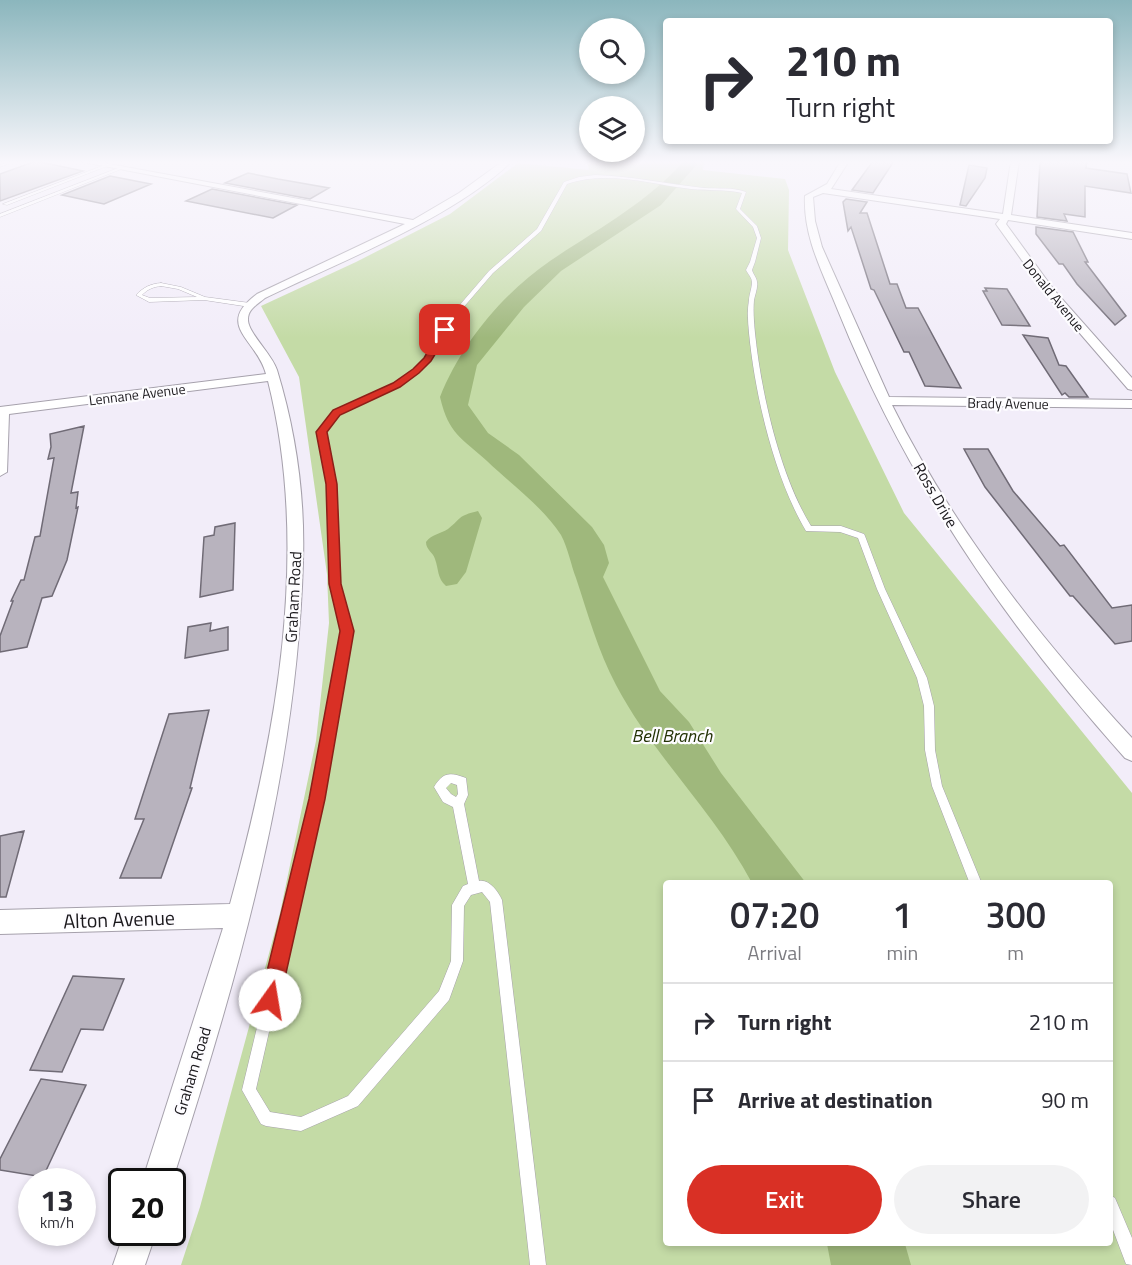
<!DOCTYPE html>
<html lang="en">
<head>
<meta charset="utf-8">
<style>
  body { margin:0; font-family:"Titillium Web",sans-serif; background:#f2f2f3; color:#2b2b33; height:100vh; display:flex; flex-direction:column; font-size:22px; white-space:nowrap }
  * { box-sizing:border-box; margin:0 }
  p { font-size:20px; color:#7c7c81 }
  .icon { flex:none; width:33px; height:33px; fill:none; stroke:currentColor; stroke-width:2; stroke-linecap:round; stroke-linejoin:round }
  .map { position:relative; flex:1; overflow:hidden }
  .drawer { position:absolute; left:663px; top:880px; width:450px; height:366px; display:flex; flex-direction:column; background:#fff; border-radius:6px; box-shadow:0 3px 9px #0003 }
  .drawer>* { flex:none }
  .hud { position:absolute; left:663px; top:18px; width:450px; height:126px; border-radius:6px; box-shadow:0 3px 9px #0003; background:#fff; color:#2b2b33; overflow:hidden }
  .tools { position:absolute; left:579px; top:18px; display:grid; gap:12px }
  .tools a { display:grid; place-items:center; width:66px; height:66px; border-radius:50%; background:#fff; box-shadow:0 3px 9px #0003; font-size:30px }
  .speed { position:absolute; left:18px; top:1168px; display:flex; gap:12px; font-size:30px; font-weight:700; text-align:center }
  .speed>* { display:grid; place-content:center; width:78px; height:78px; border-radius:50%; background:#fff; box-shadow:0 3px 9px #0003; line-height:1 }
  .speed small { font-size:15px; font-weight:400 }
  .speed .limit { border:3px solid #111; border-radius:9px; background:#fff; color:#111 }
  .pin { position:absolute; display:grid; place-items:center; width:51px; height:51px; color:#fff; margin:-26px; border-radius:12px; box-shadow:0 3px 9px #0006 }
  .me { position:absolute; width:66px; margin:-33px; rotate:13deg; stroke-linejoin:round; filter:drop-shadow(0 0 4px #0008) }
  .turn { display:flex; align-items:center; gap:21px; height:126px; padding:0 24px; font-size:27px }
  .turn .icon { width:78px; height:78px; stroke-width:2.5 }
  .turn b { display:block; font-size:42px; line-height:51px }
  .eta { display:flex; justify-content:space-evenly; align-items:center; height:102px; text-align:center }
  .eta b { font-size:36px; font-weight:600; line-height:42px }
  .cta { display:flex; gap:12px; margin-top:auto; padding:12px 24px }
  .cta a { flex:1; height:69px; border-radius:36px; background:#d93025; color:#fff; font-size:24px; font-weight:600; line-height:69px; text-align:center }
  .cta a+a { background:#f2f2f3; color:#2b2b33 }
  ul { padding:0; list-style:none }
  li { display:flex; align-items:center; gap:18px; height:78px; padding:0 24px; border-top:2px solid #e1e1e2 }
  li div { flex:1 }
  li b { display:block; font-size:22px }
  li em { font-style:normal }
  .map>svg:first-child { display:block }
</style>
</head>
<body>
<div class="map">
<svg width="1132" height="1265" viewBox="0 0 1132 1265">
  <rect width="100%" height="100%" fill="#f2edf9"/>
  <path fill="#c4dba6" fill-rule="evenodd" d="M 587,161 L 710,161 L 704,164 L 703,170 L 785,179 L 789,190 L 788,250 L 835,372 L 904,513 L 1132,793 L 1132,1265 L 181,1265 L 200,1207 L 280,913 L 316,741 L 329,623 L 327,574 L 299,377 L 261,306 L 356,262 L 450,214 L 518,163 L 589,170 ZM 666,884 L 1110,884 L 1110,1244 L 666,1244 Z"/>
  <path fill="#9fb87c" d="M 684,161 L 700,161 L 661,205 L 561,271 L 524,307 L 477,365 L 468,405 L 488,433 L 519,455 L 592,527 L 604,545 L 609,563 L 603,577 L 660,691 L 689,722 L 721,773 L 806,883 L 752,883 C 714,811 654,757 616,685 C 598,651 588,614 576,578 C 571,565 568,548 561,535 C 543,507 511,484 487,461 C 461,437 449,435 440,397 C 461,344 502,294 550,261 C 596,230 647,203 684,161 Z
    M 478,511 L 482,518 L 466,572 L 457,584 L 446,586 C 437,578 439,570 435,559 C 433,552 426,550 426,542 C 432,534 440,534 448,529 C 462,518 457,516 478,511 Z
    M 827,1244 L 905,1244 L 911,1265 L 831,1265 Z"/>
  <path fill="#b8b3be" stroke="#706b76" stroke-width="1.5" d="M 36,161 L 83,171 L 0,201 L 0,174 Z
    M 873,161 L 894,161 L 873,193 L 852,190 Z
    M 1040,161 L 1087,161 L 1086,168 L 1127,174 L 1131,193 L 1085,186 L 1085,217 L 1064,214 L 1067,221 L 1037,217 Z
    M 969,165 L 987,168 L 985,178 L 966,206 L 960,205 Z
    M 248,173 L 278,179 L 329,188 L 310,199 L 225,183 Z
    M 110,176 L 151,184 L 104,204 L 62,195 Z
    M 212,189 L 297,205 L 273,218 L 186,201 Z
    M 846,199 L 867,202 L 860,213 L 867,213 L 890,284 L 897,284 L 906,308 L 918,308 L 961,388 L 925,386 L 909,352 L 904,352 L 874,290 L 871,289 L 851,227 L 848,231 L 843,202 Z
    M 1036,227 L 1073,232 L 1088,262 L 1085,262 L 1126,316 L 1115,325 L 1077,284 L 1063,264 L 1059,264 L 1036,234 Z
    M 985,288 L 1007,289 L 1030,326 L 1002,325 L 983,291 L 987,291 Z
    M 1023,335 L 1048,338 L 1059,365 L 1066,366 L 1088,397 L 1069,397 L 1065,393 L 1062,395 Z
    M 84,426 L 71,493 L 78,492 L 76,508 L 78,507 L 67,560 L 52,596 L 42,598 L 27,647 L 0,652 L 0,636 L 13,601 L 11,601 L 21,580 L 24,580 L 35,537 L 40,536 L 54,458 L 48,459 L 51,447 L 50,434 Z
    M 964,449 L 988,449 L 1013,491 L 1060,546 L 1064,545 L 1112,608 L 1132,605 L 1132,641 L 1115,644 L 1073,596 L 1070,596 L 985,487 Z
    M 235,523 L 233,590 L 200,597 L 204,537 L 214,535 L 215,527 Z
    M 211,623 L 210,631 L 228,627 L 228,650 L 185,658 L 188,627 Z
    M 209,710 L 190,788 L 192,788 L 161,878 L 120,878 L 144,819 L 135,819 L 169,714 Z
    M 24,831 L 6,897 L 0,897 L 0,836 Z
    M 73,976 L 124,979 L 103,1030 L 81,1029 L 62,1072 L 30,1070 Z
    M 41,1079 L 86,1085 L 43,1177 L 0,1170 L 0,1159 Z"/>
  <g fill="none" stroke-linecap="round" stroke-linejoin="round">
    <g stroke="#a6a1ac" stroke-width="1">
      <path id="lane" d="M 11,161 L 16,161 L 0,167 L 0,165 Z
        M 115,161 L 120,161 L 7,205 L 3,204 Z
        M 121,167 L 124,168 L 0,217 L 0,214 Z
        M 595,175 C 632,176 667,184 704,188 C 718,189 733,187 746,192 L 740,209 L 757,226 L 761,238 L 755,262 L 752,270 C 753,274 757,278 757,282 C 758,288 755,295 754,300 C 753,311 754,322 755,333 C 761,392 780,476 811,526 L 841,526 L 864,534 L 865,536 L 885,589 L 927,678 L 934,706 L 935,750 L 942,786 L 982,884 L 970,884 L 932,786 L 925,750 L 924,706 L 917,678 L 877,589 L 858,538 L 840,532 L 806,531 C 774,477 755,395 749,333 C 748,322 747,311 749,300 C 749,295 752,288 752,282 C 752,278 748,274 746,270 L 750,262 L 757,238 L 753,227 L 736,209 L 742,193 C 725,189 708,191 691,189 C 650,184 607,170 567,184 L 541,231 L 493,273 L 456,316 L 430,360 L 418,372 L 398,386 L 338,414 L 325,432 L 336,484 L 339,583 L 351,631 L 322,799 L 256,1089 L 270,1112 L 301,1117 L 348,1096 L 439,991 L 451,961 L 452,905 L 463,886 L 468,884 L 453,807 L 443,802 L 434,787 C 443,772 450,772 466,778 L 468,795 L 464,804 L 479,881 C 489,879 498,891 502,900 L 546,1265 L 530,1265 L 490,902 L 482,892 L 471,895 L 464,906 L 463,961 L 449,1000 L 358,1106 L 301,1131 L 266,1126 L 261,1124 L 242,1090 L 312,799 L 343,631 L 331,583 L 328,484 L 319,432 L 334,412 L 394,384 L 414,370 L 426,358 L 452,314 L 489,271 L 537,229 L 564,182 L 579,177 ZM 451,783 L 457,785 L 458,794 L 456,797 L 451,794 L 446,788 Z
        M 161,283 L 181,287 L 205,297 L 250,303 L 253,305 L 250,307 L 204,300 L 149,302 L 136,295 C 144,287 150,284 161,283 ZM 161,286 L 178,289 L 197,297 L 150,298 L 142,295 C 148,289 153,287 161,286 Z
        M 1110,1195 L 1115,1198 L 1132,1238 L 1132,1265 L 1126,1264 L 1110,1222 Z"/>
    </g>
    <g stroke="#a6a1ac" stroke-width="2">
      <path id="street" d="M 78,161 L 93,161 L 413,220 L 459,193 L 503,161 L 512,161 C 454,218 339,262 265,298 C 258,304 248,309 248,319 C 247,332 272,354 277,370 C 296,432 305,497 303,561 C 297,776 237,979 172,1182 L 142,1182 L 223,928 L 0,934 L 0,910 L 230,904 C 276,737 311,552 268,381 L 9,414 L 7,472 L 0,476 L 0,407 L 266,374 C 257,339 214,326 257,294 L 405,224 Z
        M 841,161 L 849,161 L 831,189 L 1003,214 L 1011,161 L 1019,161 L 1011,215 L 1132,233 L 1132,239 L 1008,220 L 1006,224 L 1054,290 L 1132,378 L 1132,390 L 1128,389 L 1046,294 L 996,224 L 1000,219 L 823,193 L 813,197 L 815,221 L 822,247 L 889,397 L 1132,400 L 1132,408 L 892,405 C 953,528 1039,637 1132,738 L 1132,761 L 1125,758 C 1005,624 906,479 839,313 C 824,275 803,238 805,196 L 827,184 Z
        M 124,1233 L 156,1233 L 145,1265 L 113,1265 Z"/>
    </g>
    <use href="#lane" fill="#fff" fill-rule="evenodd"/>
    <use href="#street" fill="#fff" fill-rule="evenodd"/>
  </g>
  <linearGradient id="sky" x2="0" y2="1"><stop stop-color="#8bb6bd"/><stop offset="0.48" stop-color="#f9f7fc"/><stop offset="1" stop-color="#f9f7fc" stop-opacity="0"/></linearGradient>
  <rect width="1132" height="338" fill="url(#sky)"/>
  <path fill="#d93025" stroke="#8d1f18" stroke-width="1.5" d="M 442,328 L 450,330 L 431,361 L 419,373 L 400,387 L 340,415 L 327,432 L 337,484 L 341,584 L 354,631 L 325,799 L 280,1000 L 277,1007 L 270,1010 L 263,1007 L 260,1000 L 309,799 L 340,631 L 329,584 L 326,484 L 316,432 L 333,410 L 393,383 L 413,369 L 424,358 Z"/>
  <g text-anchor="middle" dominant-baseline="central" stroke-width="4.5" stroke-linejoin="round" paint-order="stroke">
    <g font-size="14" fill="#1a181c" stroke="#fdfcff">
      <text transform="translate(1054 295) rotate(51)">Donald Avenue</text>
      <text transform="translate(137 394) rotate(-7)">Lennane Avenue</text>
      <text transform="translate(1008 403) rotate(1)">Brady Avenue</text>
    </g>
    <g font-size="16" fill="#1a181c" stroke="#fdfcff">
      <text transform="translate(936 495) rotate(60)">Ross Drive</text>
      <text transform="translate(293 597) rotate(-87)">Graham Road</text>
      <text transform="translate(192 1071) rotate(-73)">Graham Road</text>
    </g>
    <g font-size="18" font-style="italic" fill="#233205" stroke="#fdfcff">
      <text x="672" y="735">Bell Branch</text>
    </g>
    <g font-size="20" fill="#1a181c" stroke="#fdfcff">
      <text transform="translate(119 919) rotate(-2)">Alton Avenue</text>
    </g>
  </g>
</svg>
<div class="tools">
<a><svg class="icon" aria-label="search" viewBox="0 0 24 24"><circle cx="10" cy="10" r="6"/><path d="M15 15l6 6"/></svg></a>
<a><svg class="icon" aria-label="layers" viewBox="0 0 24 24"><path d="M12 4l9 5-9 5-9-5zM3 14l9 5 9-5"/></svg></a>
</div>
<div class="speed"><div>13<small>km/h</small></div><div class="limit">20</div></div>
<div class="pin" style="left:445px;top:330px;background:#d93025"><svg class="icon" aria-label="arrive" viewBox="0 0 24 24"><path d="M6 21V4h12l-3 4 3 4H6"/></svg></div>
<svg class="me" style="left:270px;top:1000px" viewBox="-20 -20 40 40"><circle r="19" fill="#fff"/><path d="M0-13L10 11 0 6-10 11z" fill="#d93025"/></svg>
<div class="hud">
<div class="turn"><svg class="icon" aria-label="right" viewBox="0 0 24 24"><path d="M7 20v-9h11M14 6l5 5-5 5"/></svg><div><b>210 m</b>Turn right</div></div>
</div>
<section class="drawer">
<div class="eta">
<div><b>07:20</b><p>Arrival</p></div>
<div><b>1</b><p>min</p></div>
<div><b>300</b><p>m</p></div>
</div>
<ul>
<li><svg class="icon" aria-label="right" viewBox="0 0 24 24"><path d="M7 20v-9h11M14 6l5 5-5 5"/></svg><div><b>Turn right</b></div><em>210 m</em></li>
<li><svg class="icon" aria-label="arrive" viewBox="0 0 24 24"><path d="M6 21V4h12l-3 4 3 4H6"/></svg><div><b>Arrive at destination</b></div><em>90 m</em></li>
</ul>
<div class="cta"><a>Exit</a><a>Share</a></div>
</section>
</div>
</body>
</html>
